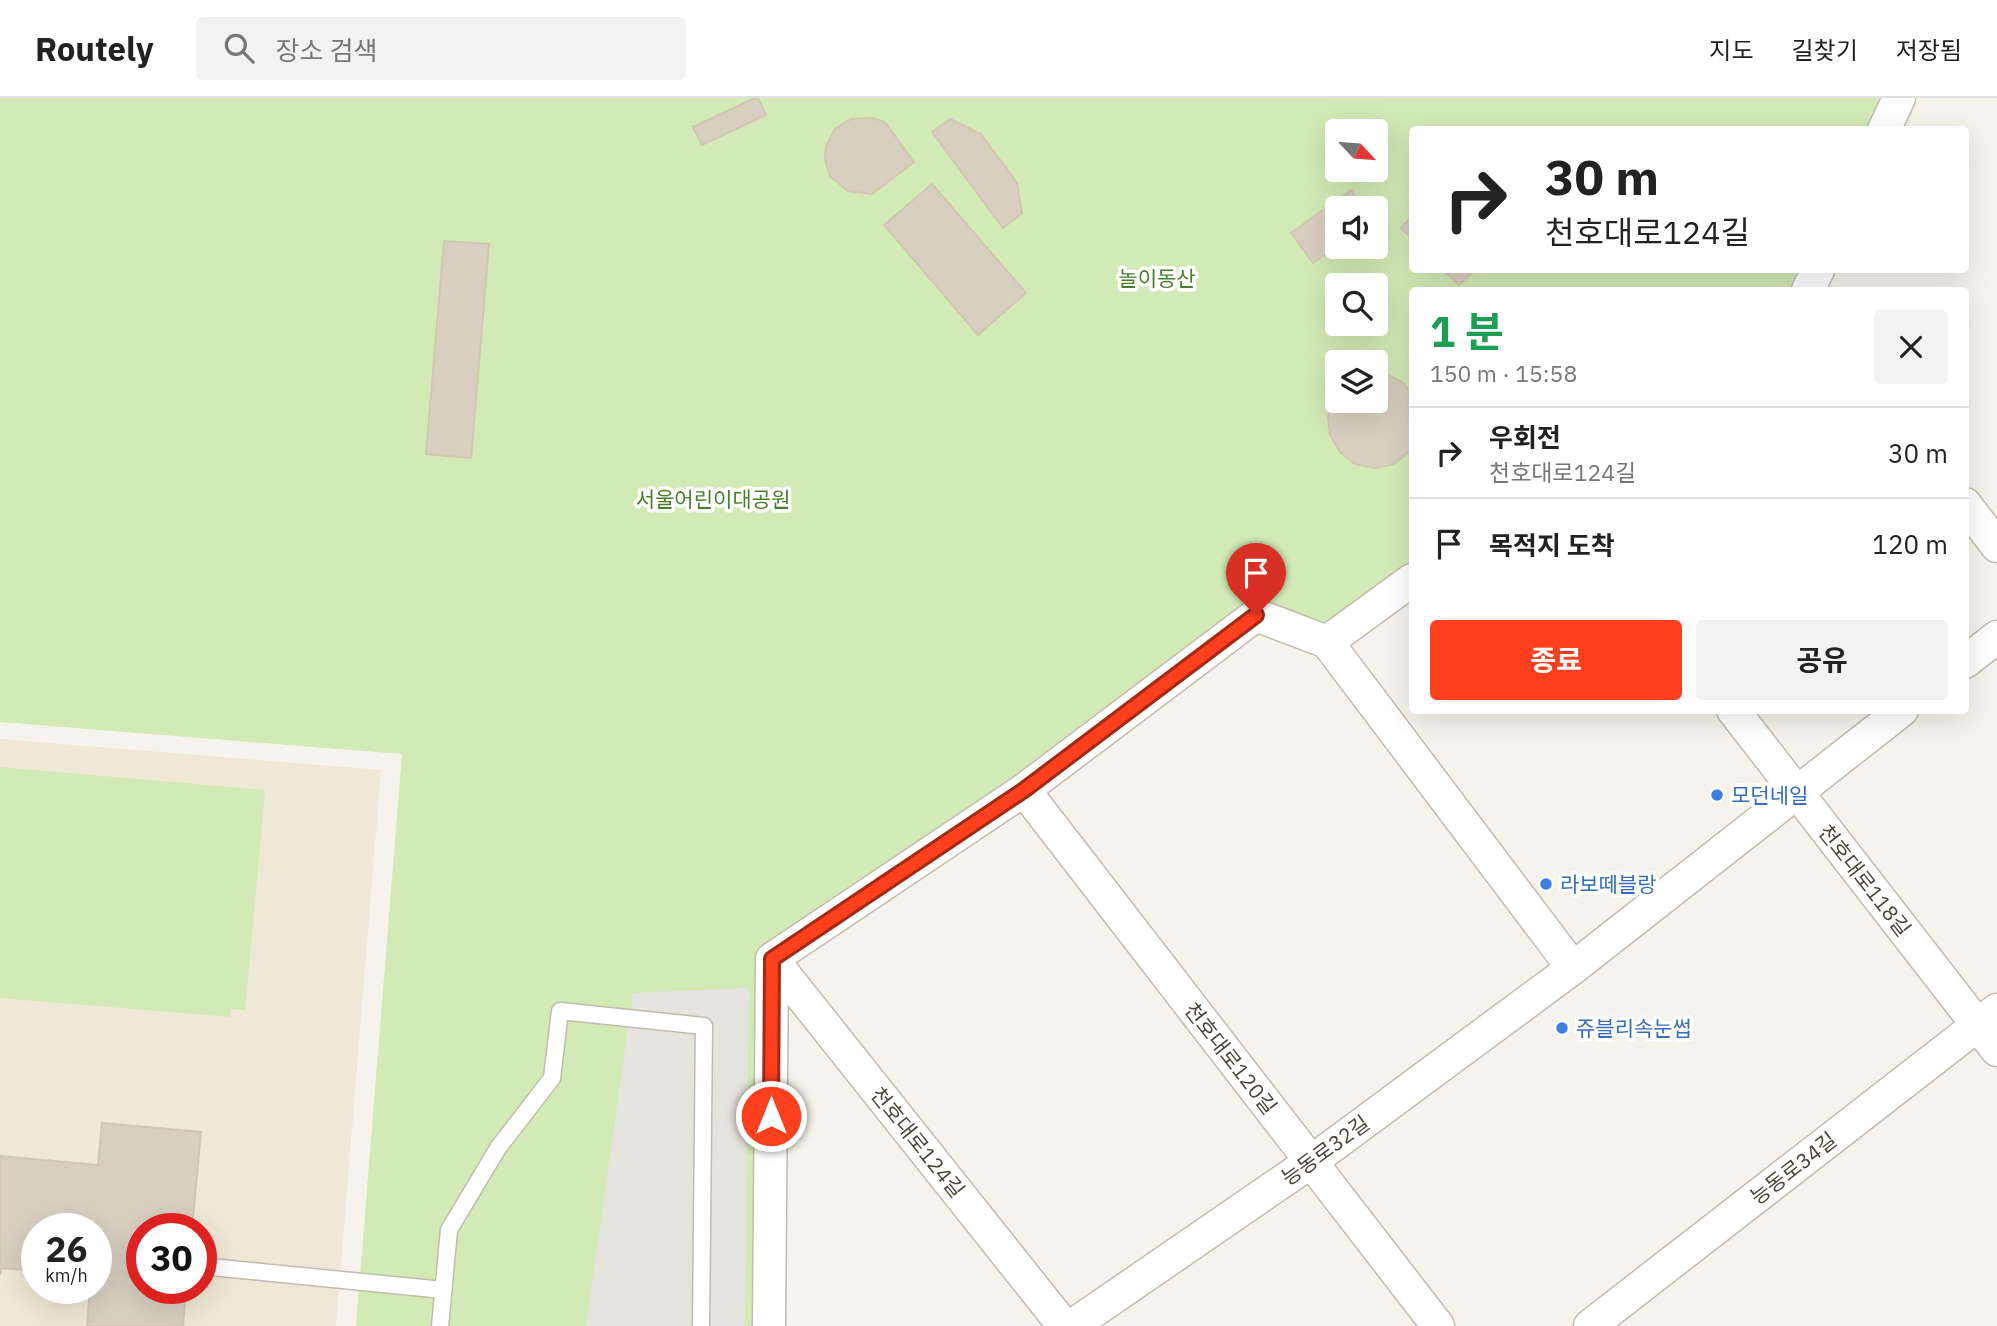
<!DOCTYPE html>
<html lang="ko">
<head>
<meta charset="utf-8">
<style>
  body { margin:0; font-family:"IBM Plex Sans","Noto Sans KR",sans-serif; background:#f2f2f2; color:#222; height:100vh; display:flex; flex-direction:column; font-size:26px; white-space:nowrap }
  * { box-sizing:border-box; margin:0 }
  p { font-size:23px; color:#767676 }
  .icon { flex:none; width:38px; height:38px; fill:none; stroke:currentColor; stroke-width:2; stroke-linecap:round; stroke-linejoin:round }
  .map { position:relative; flex:1; overflow:hidden }
  .details { position:absolute; left:1409px; top:189px; width:560px; height:427px; display:flex; flex-direction:column; background:#fff; border-radius:7px; box-shadow:0 7px 28px #0002 }
  .details>* { flex:none }
  .banner { position:absolute; left:1409px; top:28px; width:560px; height:147px; border-radius:7px; box-shadow:0 7px 28px #0002; background:#fff; color:#222; overflow:hidden }
  .needle { width:46px; rotate:116deg }
  .fabs { position:absolute; left:1325px; top:21px; display:grid; gap:14px }
  .fabs a { display:grid; place-items:center; width:63px; height:63px; border-radius:7px; background:#fff; box-shadow:0 7px 28px #0002; font-size:35px }
  .speed { position:absolute; left:21px; top:1115px; display:flex; gap:14px; font-size:35px; font-weight:700; text-align:center }
  .speed>* { display:grid; place-content:center; width:91px; height:91px; border-radius:50%; background:#fff; box-shadow:0 7px 28px #0002; line-height:1 }
  .speed small { font-size:18px; font-weight:400 }
  .speed .limit { border:10px solid #d22; background:#fff; color:#111 }
  .pin { position:absolute; display:grid; place-items:center; width:60px; height:60px; color:#fff; margin:-72px -30px; border-radius:50% 50% 50% 0; rotate:-45deg; box-shadow:0 0 7px #0007 }
  .pin .icon { rotate:45deg }
  .me { position:absolute; width:77px; margin:-38px; rotate:0deg; stroke-linejoin:round; filter:drop-shadow(0 0 5px #0008) }
  .turn { display:flex; align-items:center; gap:24px; height:147px; padding:0 21px; font-size:32px }
  .turn .icon { width:91px; height:91px; stroke-width:2.5 }
  .turn b { display:block; font-size:49px; line-height:60px }
  .round { display:grid; place-items:center; flex:none; width:74px; height:74px; border-radius:7px; background:#f2f2f2 }
  .headline { display:flex; align-items:center; justify-content:space-between; height:119px; padding:0 21px }
  h1 { font-size:42px; font-weight:700; line-height:52px; color:#1e9e55 }
  .button { display:flex; gap:14px; margin-top:auto; padding:14px 21px }
  .button a { flex:1; height:80px; border-radius:7px; background:#fc3f1d; color:#fff; font-size:28px; font-weight:700; line-height:80px; text-align:center }
  .button a+a { background:#f2f2f2; color:#222 }
  ul { padding:0; list-style:none }
  li { display:flex; align-items:center; gap:21px; height:91px; padding:0 21px; border-top:2px solid #e0e0e0 }
  li div { flex:1 }
  li b { display:block; font-size:26px }
  li em { font-style:normal }
  header { display:flex; align-items:center; gap:42px; box-sizing:border-box; height:98px; padding:0 35px; background:#fff; border-bottom:2px solid #e0e0e0 }
  header strong { font-size:33px }
  nav { display:flex; gap:38px; margin-inline-start:auto; font-size:24px }
  .search { width:490px; height:63px; background:#f2f2f2; display:flex; align-items:center; gap:18px; box-sizing:border-box; padding:0 24px; border-radius:7px; color:#767676; font-size:26px }
  .map>svg:first-child { display:block }
</style>
</head>
<body>
<header>
<strong>Routely</strong>
<div class="search"><svg class="icon" aria-label="search" viewBox="0 0 24 24"><circle cx="10" cy="10" r="6"/><path d="M15 15l6 6"/></svg>장소 검색</div>
<nav><a>지도</a><a>길찾기</a><a>저장됨</a></nav>
</header>
<div class="map">
<svg width="1997" height="1228" viewBox="0 0 1997 1228">
  <rect width="100%" height="100%" fill="#f6f3ec"/>
  <path fill="#efe8d6" fill-rule="evenodd" d="M 0,641 L 381,672 L 336,1228 L 0,1228 ZM 37,1130 L 96,1130 L 96,1190 L 37,1190 ZM 142,1130 L 201,1130 L 201,1190 L 142,1190 Z"/>
  <path fill="#d2eab5" fill-rule="evenodd" d="M 0,0 L 1882,0 L 1867,31 L 1412,32 L 1412,172 L 1801,172 L 1790,192 L 1412,192 L 1412,466 L 1325,529 L 1246,506 L 1014,681 L 763,850 L 760,1228 L 356,1228 L 402,656 L 0,624 ZM 1337,33 L 1376,33 L 1376,72 L 1337,72 ZM 1337,110 L 1376,110 L 1376,149 L 1337,149 ZM 1337,187 L 1376,187 L 1376,226 L 1337,226 ZM 1337,264 L 1376,264 L 1376,303 L 1337,303 Z
    M 0,669 L 265,692 L 245,912 L 231,911 L 230,919 L 0,900 Z"/>
  <path fill="#e5e3e0" d="M 749,890 L 745,1228 L 586,1228 L 633,895 Z"/>
  <path fill="#d8cfc1" stroke="#d3c7b4" stroke-width="2" d="M 755,0 L 758,0 L 766,17 L 702,47 L 693,29 Z
    M 872,20 L 885,24 L 914,64 L 872,96 L 848,93 L 830,78 L 825,62 L 826,48 L 835,31 L 851,21 Z
    M 950,21 L 981,36 L 1017,85 L 1022,115 L 1003,130 L 932,34 Z
    M 932,86 L 1026,195 L 978,237 L 884,127 Z
    M 1351,92 L 1365,110 L 1337,110 L 1337,148 L 1313,165 L 1291,135 Z
    M 1412,118 L 1412,141 L 1401,130 Z
    M 444,143 L 489,146 L 471,360 L 426,356 Z
    M 1443,172 L 1475,172 L 1459,187 Z
    M 1376,276 L 1385,276 L 1402,284 L 1412,295 L 1412,349 L 1409,354 L 1394,366 L 1375,370 L 1355,366 L 1340,354 L 1330,337 L 1328,318 L 1334,299 L 1337,295 L 1337,303 L 1376,303 Z
    M 102,1025 L 201,1034 L 192,1130 L 142,1130 L 142,1190 L 186,1190 L 183,1228 L 87,1228 L 90,1190 L 96,1190 L 96,1130 L 37,1130 L 37,1173 L 1,1170 L 0,1177 L 0,1058 L 98,1067 Z"/>
  <g fill="none" stroke-linecap="round" stroke-linejoin="round">
    <g stroke="#c2bbae" stroke-width="19">
      <path id="service" d="M 201,1168 L 443,1192
        M 440,1228 L 449,1132 L 498,1050 L 552,980 L 560,913 L 704,928 L 701,1228"/>
    </g>
    <g stroke="#c2bbae" stroke-width="35">
      <path id="minor" d="M 1884,32 L 1899,0
        M 1808,192 L 1818,172
        M 1965,406 L 1997,448
        M 1327,544 L 1573,870
        M 1965,564 L 1997,539
        M 1733,612 L 1997,952
        M 1024,692 L 1438,1228
        M 772,861 L 1064,1228
        M 769,1228 L 772,861 L 1024,692 L 1256,517 L 1327,544 L 1412,482
        M 1072,1228 L 1312,1063 L 1573,870 L 1902,612
        M 1590,1228 L 1997,912"/>
    </g>
    <use href="#service" stroke="#fff" stroke-width="16"/>
    <use href="#minor" stroke="#fff" stroke-width="32"/>
  </g>
  <g fill="none" stroke-linecap="round" stroke-linejoin="round">
    <g stroke="#a42913" stroke-width="18">
      <path id="route" d="M 771,1018 L 772,861 L 1024,692 L 1256,517"/>
    </g>
    <use href="#route" stroke="#fc3f1d" stroke-width="12"/>
  </g>
  <g fill="#3f7fe0" stroke="#fff" stroke-width="2.5">
    <circle cx="1717" cy="697" r="7"/>
    <circle cx="1546" cy="786" r="7"/>
    <circle cx="1562" cy="930" r="7"/>
  </g>
  <g text-anchor="middle" dominant-baseline="central" stroke-width="7" stroke-linejoin="round" paint-order="stroke">
    <g font-size="21" fill="#4a7f2a" stroke="#fff">
      <text x="1157" y="180">놀이동산</text>
      <text x="713" y="401">서울어린이대공원</text>
    </g>
    <g font-size="21" fill="#366cbe" stroke="#fff" text-anchor="start">
      <text x="1731" y="697">모던네일</text>
      <text x="1560" y="786">라보떼블랑</text>
      <text x="1576" y="930">쥬블리속눈썹</text>
    </g>
    <g font-size="21" fill="#4b4439" stroke="#fff">
      <text transform="translate(1865 782) rotate(52)">천호대로118길</text>
      <text transform="translate(1231 960) rotate(52)">천호대로120길</text>
      <text transform="translate(918 1044) rotate(51)">천호대로124길</text>
      <text transform="translate(1325 1052) rotate(-36)">능동로32길</text>
      <text transform="translate(1793 1070) rotate(-38)">능동로34길</text>
    </g>
  </g>
</svg>
<div class="fabs">
<a><svg class="needle" viewBox="-14 -14 28 28"><path d="M0-13l5 13h-10z" fill="#e53935"/><path d="M0 13l5-13h-10z" fill="#767676"/></svg></a>
<a><svg class="icon" aria-label="sound" viewBox="0 0 24 24"><path d="M4 9h4l5-4v14l-5-4H4zM17 9q2 3 0 6"/></svg></a>
<a><svg class="icon" aria-label="search" viewBox="0 0 24 24"><circle cx="10" cy="10" r="6"/><path d="M15 15l6 6"/></svg></a>
<a><svg class="icon" aria-label="layers" viewBox="0 0 24 24"><path d="M12 4l9 5-9 5-9-5zM3 14l9 5 9-5"/></svg></a>
</div>
<div class="speed"><div>26<small>km/h</small></div><div class="limit">30</div></div>
<div class="pin" style="left:1256px;top:517px;background:#d93025"><svg class="icon" aria-label="arrive" viewBox="0 0 24 24"><path d="M6 21V4h12l-3 4 3 4H6"/></svg></div>
<svg class="me" style="left:771px;top:1018px" viewBox="-20 -20 40 40"><circle r="17" fill="#fc3f1d" stroke="#fff" stroke-width="3"/><path d="M0-11L8 9 0 5-8 9z" fill="#fff"/></svg>
<div class="banner">
<div class="turn"><svg class="icon" aria-label="right" viewBox="0 0 24 24"><path d="M7 20v-9h11M14 6l5 5-5 5"/></svg><div><b>30 m</b>천호대로124길</div></div>
</div>
<section class="details">
<div class="headline"><div><h1>1 분</h1><p>150 m · 15:58</p></div><a class="round"><svg class="icon" aria-label="close" viewBox="0 0 24 24"><path d="M6 6l12 12M18 6L6 18"/></svg></a></div>
<ul>
<li><svg class="icon" aria-label="right" viewBox="0 0 24 24"><path d="M7 20v-9h11M14 6l5 5-5 5"/></svg><div><b>우회전</b><p>천호대로124길</p></div><em>30 m</em></li>
<li><svg class="icon" aria-label="arrive" viewBox="0 0 24 24"><path d="M6 21V4h12l-3 4 3 4H6"/></svg><div><b>목적지 도착</b></div><em>120 m</em></li>
</ul>
<div class="button"><a>종료</a><a>공유</a></div>
</section>
</div>
</body>
</html>
